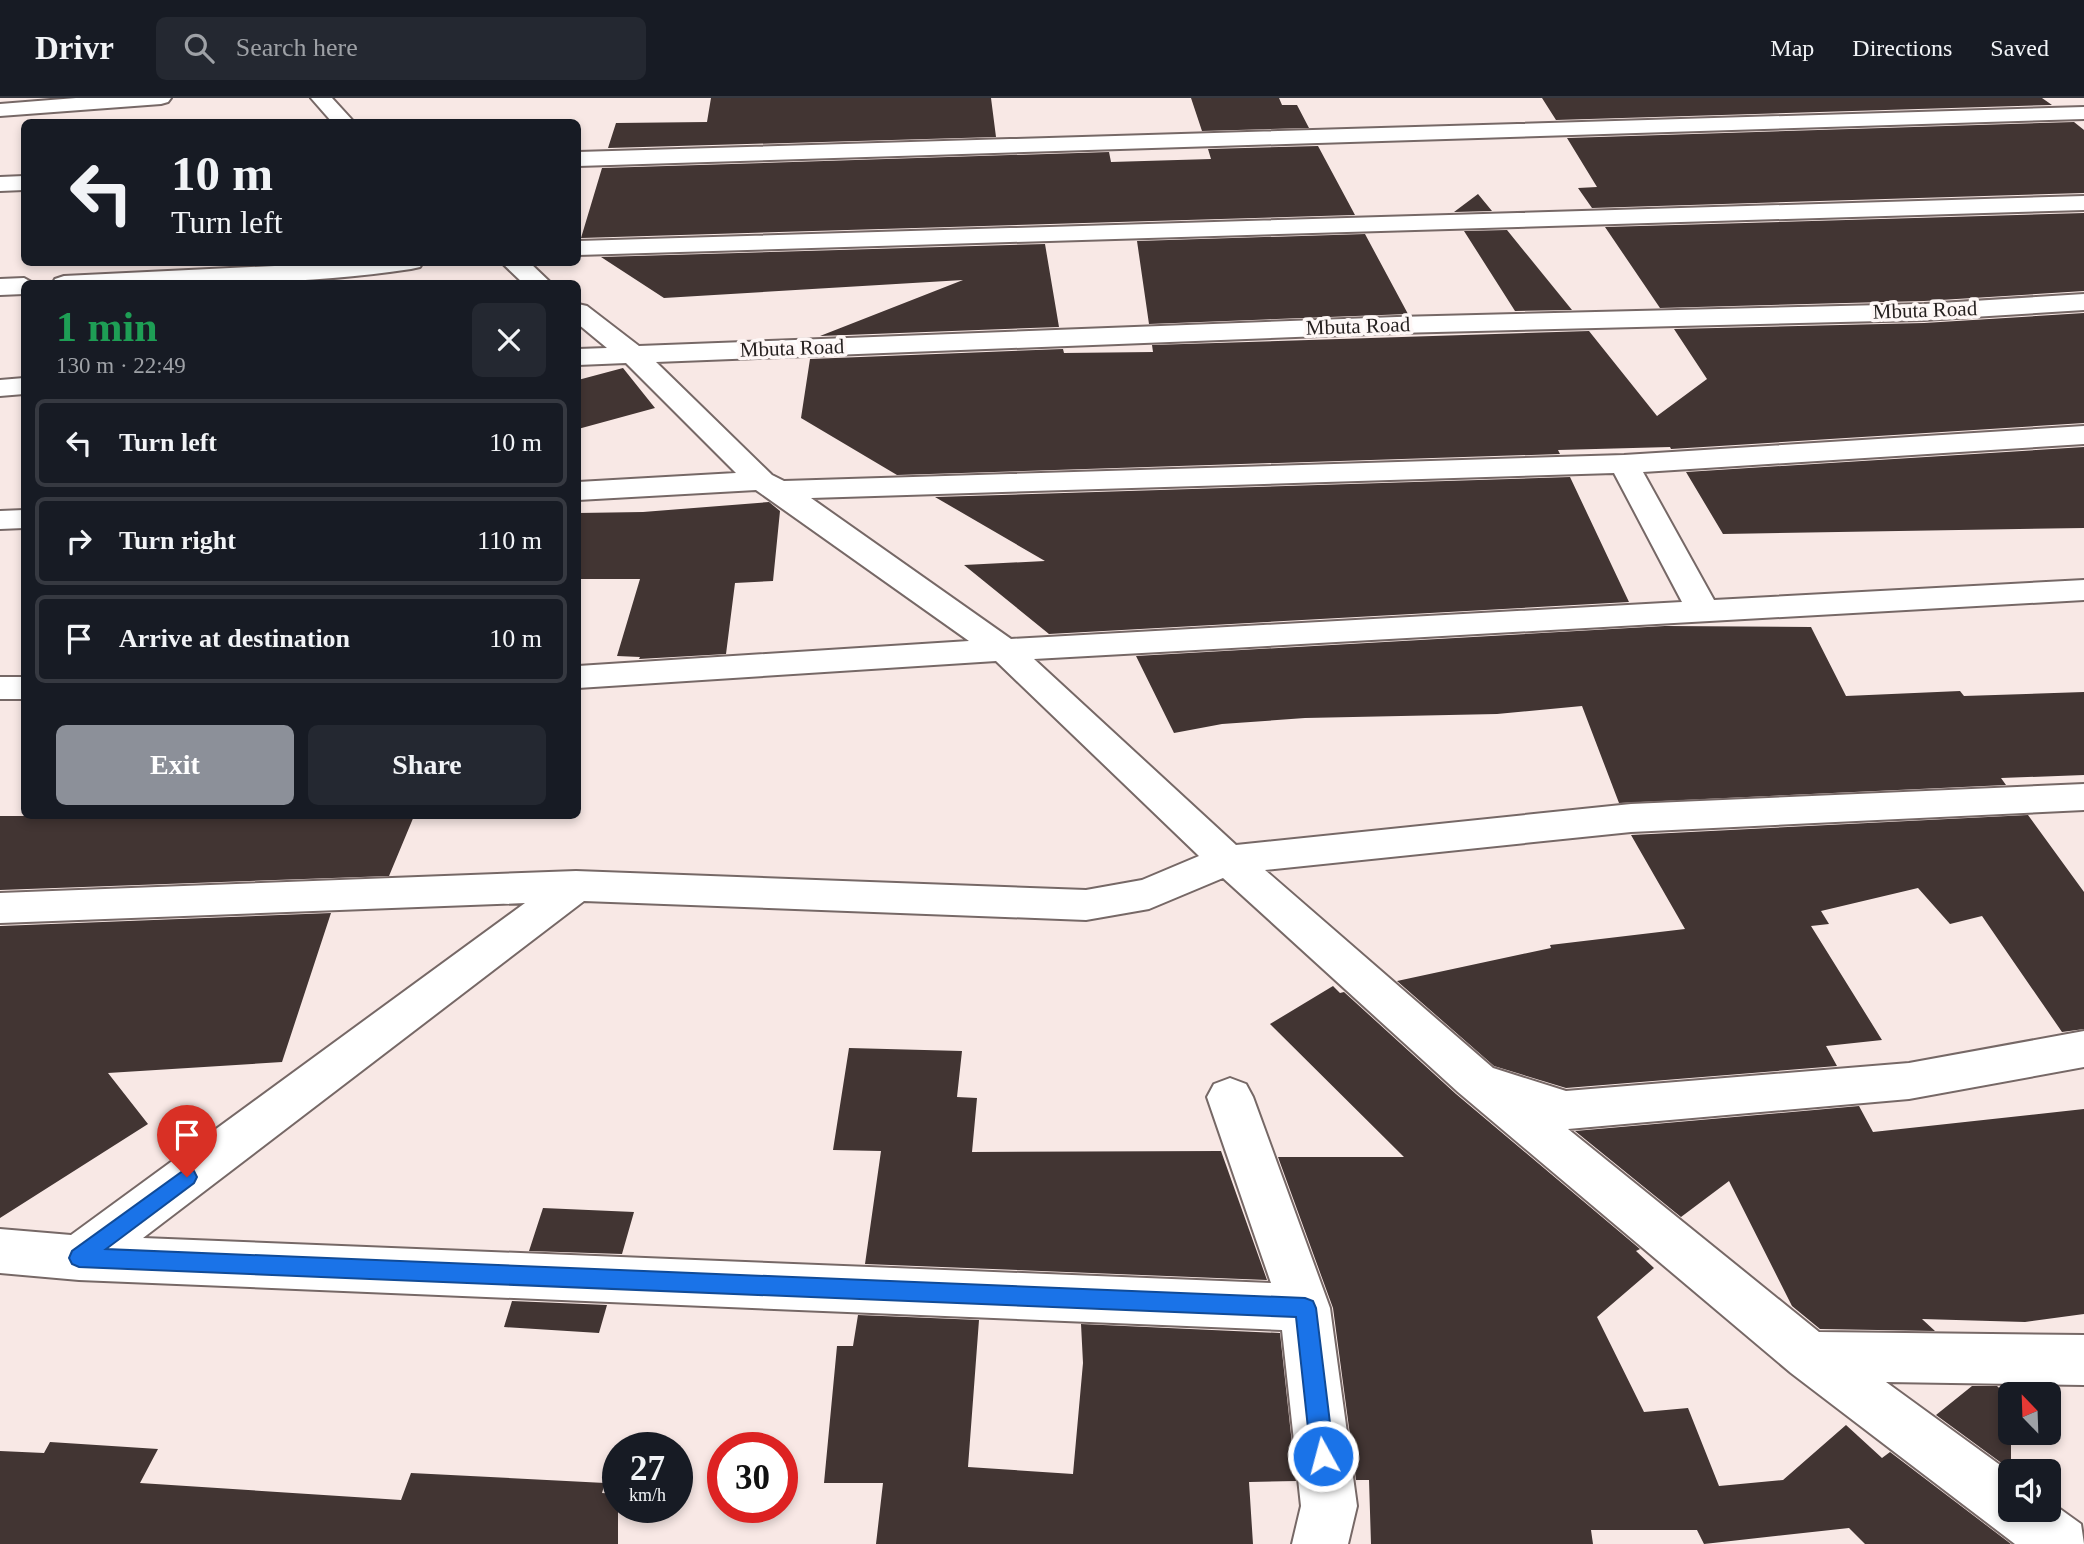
<!DOCTYPE html>
<html lang="en">
<head>
<meta charset="utf-8">
<style>
  body { margin:0; font-family:"Times New Roman",serif; background:#242831; color:#f1f3f6; height:100vh; display:flex; flex-direction:column; font-size:26px; white-space:nowrap }
  * { box-sizing:border-box; margin:0 }
  p { font-size:23px; color:#9ea1a6 }
  .icon { flex:none; width:38px; height:38px; fill:none; stroke:currentColor; stroke-width:2; stroke-linecap:round; stroke-linejoin:round }
  .map { position:relative; flex:1; overflow:hidden }
  .panel { position:absolute; left:21px; top:182px; width:560px; height:539px; display:flex; flex-direction:column; background:#171b24; border-radius:10px; box-shadow:0 4px 10px #0003 }
  .panel>* { flex:none }
  .top-card { position:absolute; left:21px; top:21px; width:560px; height:147px; border-radius:10px; box-shadow:0 4px 10px #0003; background:#171b24; color:#f1f3f6; overflow:hidden }
  .needle { width:46px; rotate:337deg }
  .controls { position:absolute; left:1998px; top:1284px; display:grid; gap:14px }
  .controls a { display:grid; place-items:center; width:63px; height:63px; border-radius:10px; background:#171b24; box-shadow:0 4px 10px #0003; font-size:35px }
  .speed { position:absolute; left:602px; top:1334px; display:flex; gap:14px; font-size:35px; font-weight:700; text-align:center }
  .speed>* { display:grid; place-content:center; width:91px; height:91px; border-radius:50%; background:#171b24; box-shadow:0 4px 10px #0003; line-height:1 }
  .speed small { font-size:18px; font-weight:400 }
  .speed .limit { border:10px solid #d22; background:#fff; color:#111 }
  .pin { position:absolute; display:grid; place-items:center; width:60px; height:60px; color:#fff; margin:-72px -30px; border-radius:50% 50% 50% 0; rotate:-45deg; box-shadow:0 0 7px #0007 }
  .pin .icon { rotate:45deg }
  .me { position:absolute; width:77px; margin:-38px; rotate:353deg; stroke-linejoin:round; filter:drop-shadow(0 0 5px #0008) }
  .turn { display:flex; align-items:center; gap:24px; height:147px; padding:0 35px; font-size:32px }
  .turn .icon { width:91px; height:91px; stroke-width:2.5 }
  .turn b { display:block; font-size:49px; line-height:60px }
  .round { display:grid; place-items:center; flex:none; width:74px; height:74px; border-radius:10px; background:#242831 }
  .summary { display:flex; align-items:center; justify-content:space-between; height:119px; padding:0 35px }
  h1 { font-size:42px; font-weight:800; line-height:52px; color:#1e9e55 }
  .cta { display:flex; gap:14px; margin-top:auto; padding:14px 35px }
  .cta a { flex:1; height:80px; border-radius:10px; background:#8c9099; color:#fff; font-size:28px; font-weight:800; line-height:80px; text-align:center }
  .cta a+a { background:#242831; color:#f1f3f6 }
  ul { padding:0; list-style:none }
  li { display:flex; align-items:center; gap:21px; height:88px; margin:0 14px 10px; padding:0 21px; border:4px solid #363941; border-radius:10px }
  li div { flex:1 }
  li b { display:block; font-size:26px }
  li em { font-style:normal }
  header { display:flex; align-items:center; gap:42px; box-sizing:border-box; height:98px; padding:0 35px; background:#171b24; border-bottom:2px solid #363941 }
  header strong { font-size:33px }
  nav { display:flex; gap:38px; margin-inline-start:auto; font-size:24px }
  .search { width:490px; height:63px; background:#242831; display:flex; align-items:center; gap:18px; box-sizing:border-box; padding:0 24px; border-radius:10px; color:#9ea1a6; font-size:26px }
  .map>svg:first-child { display:block }
</style>
</head>
<body>
<header>
<strong>Drivr</strong>
<div class="search"><svg class="icon" aria-label="search" viewBox="0 0 24 24"><circle cx="10" cy="10" r="6"/><path d="M15 15l6 6"/></svg>Search here</div>
<nav><a>Map</a><a>Directions</a><a>Saved</a></nav>
</header>
<div class="map">
<svg width="2084" height="1446" viewBox="0 0 2084 1446">
  <rect width="100%" height="100%" fill="#f8e8e5"/>
  <path fill="#423533" d="M 711,0 L 991,0 L 996,39 L 608,50 L 616,25 L 707,24 Z
    M 1191,0 L 1279,0 L 1282,7 L 1297,7 L 1309,30 L 1202,33 Z
    M 1542,0 L 2042,0 L 2052,7 L 1556,22 Z
    M 2074,24 L 2084,32 L 2084,95 L 1592,110 L 1578,90 L 1597,89 L 1567,40 Z
    M 1318,48 L 1355,117 L 581,140 L 602,70 L 1109,54 L 1111,64 L 1211,61 L 1208,51 Z
    M 1478,96 L 1492,113 L 1454,114 Z
    M 2084,115 L 2084,193 L 1924,203 L 1660,210 L 1605,129 Z
    M 1507,132 L 1572,212 L 1515,213 L 1464,133 Z
    M 1365,136 L 1408,216 L 1149,226 L 1137,143 Z
    M 1045,146 L 1059,229 L 820,238 L 963,182 L 664,200 L 601,159 Z
    M 2084,215 L 2084,325 L 1671,351 L 1670,349 L 1558,352 L 1560,356 L 897,377 L 801,320 L 810,261 L 1063,251 L 1064,255 L 1153,254 L 1152,247 L 1589,233 L 1657,318 L 1707,281 L 1674,231 L 1924,225 Z
    M 623,270 L 655,310 L 578,331 L 578,282 Z
    M 2084,349 L 2084,430 L 1723,436 L 1686,374 Z
    M 1570,379 L 1629,504 L 1049,536 L 964,467 L 1045,463 L 935,399 Z
    M 769,404 L 780,413 L 773,483 L 735,485 L 726,556 L 639,561 L 640,559 L 617,558 L 640,481 L 578,481 L 578,415 L 643,414 Z
    M 1665,528 L 1811,529 L 1846,598 L 1960,593 L 1964,598 L 2084,594 L 2084,677 L 2001,680 L 2006,687 L 1619,705 L 1582,608 L 1497,616 L 1305,620 L 1222,626 L 1174,635 L 1136,558 Z
    M 2028,717 L 2084,794 L 2084,931 L 2062,934 L 1982,818 L 1950,826 L 1918,790 L 1821,813 L 1829,826 L 1811,828 L 1882,942 L 1826,948 L 1837,968 L 1566,990 L 1494,968 L 1397,883 L 1551,850 L 1550,847 L 1685,831 L 1631,737 Z
    M 0,718 L 414,718 L 389,778 L 0,792 Z
    M 331,815 L 282,964 L 108,975 L 148,1026 L 0,1120 L 0,828 Z
    M 1333,888 L 1340,895 L 1344,894 L 1456,996 L 1640,1151 L 1636,1153 L 1654,1170 L 1597,1219 L 1644,1314 L 1688,1310 L 1719,1388 L 1783,1382 L 1846,1327 L 1882,1360 L 1890,1354 L 2011,1446 L 1865,1446 L 1849,1430 L 1704,1446 L 1697,1432 L 1591,1432 L 1593,1446 L 1371,1446 L 1369,1382 L 1356,1382 L 1333,1210 L 1278,1059 L 1404,1059 L 1270,926 Z
    M 849,950 L 962,953 L 957,999 L 977,1000 L 972,1054 L 1221,1053 L 1267,1182 L 865,1166 L 881,1053 L 833,1052 Z
    M 1859,1008 L 1873,1034 L 2084,1011 L 2084,1216 L 2025,1224 L 1922,1221 L 1935,1233 L 1820,1231 L 1792,1208 L 1729,1083 L 1681,1119 L 1575,1033 Z
    M 543,1110 L 634,1114 L 622,1156 L 529,1153 Z
    M 512,1203 L 607,1207 L 599,1235 L 504,1229 Z
    M 858,1217 L 979,1222 L 968,1369 L 1073,1376 L 1083,1265 L 1081,1226 L 1280,1235 L 1296,1383 L 1249,1384 L 1253,1446 L 876,1446 L 883,1385 L 824,1385 L 837,1248 L 853,1248 Z
    M 1972,1288 L 1997,1288 L 2011,1301 L 2011,1372 L 1936,1317 Z
    M 50,1344 L 158,1351 L 140,1385 L 401,1402 L 411,1375 L 605,1385 L 602,1395 L 618,1396 L 618,1446 L 0,1446 L 0,1353 L 44,1355 Z"/>
  <g fill="none" stroke-linecap="round" stroke-linejoin="round">
    <g stroke="#766866" stroke-width="4">
      <path id="minor" d="M 76,0 L 171,0 L 168,4 L 161,6 L 0,18 L 0,6 Z
        M 311,0 L 332,0 L 354,24 L 332,24 Z
        M 2084,9 L 2084,21 L 578,68 L 578,54 Z
        M 24,78 L 24,92 L 0,93 L 0,79 Z
        M 2084,98 L 2084,112 L 578,157 L 578,143 Z
        M 357,164 L 423,164 L 420,169 L 411,171 C 292,189 172,186 52,186 L 55,181 L 64,178 Z
        M 501,164 L 529,164 L 552,186 L 524,186 Z
        M 24,180 L 35,186 L 24,186 L 24,196 L 0,197 L 0,181 Z
        M 2084,196 L 2084,212 L 1924,222 L 1397,235 L 656,264 L 772,377 L 784,383 L 1624,357 L 2084,328 L 2084,346 L 1643,374 L 1714,502 L 2084,482 L 2084,502 L 1034,561 L 1236,747 L 1631,706 L 2084,686 L 2084,712 L 1631,734 L 1265,772 L 1493,970 L 1566,993 L 1909,965 L 2084,933 L 2084,969 L 1909,1001 L 1568,1031 L 1819,1234 L 2084,1237 L 2084,1287 L 1886,1284 L 2011,1375 L 2011,1412 L 2049,1412 L 2049,1403 L 2081,1426 L 2084,1446 L 2015,1446 L 1791,1275 L 1458,994 L 1223,780 L 1149,811 L 1086,822 L 584,803 L 143,1140 L 1271,1185 L 1207,999 L 1214,986 L 1230,980 L 1246,986 L 1253,999 L 1330,1210 L 1357,1408 L 1348,1446 L 1292,1446 L 1301,1408 L 1282,1232 L 79,1182 L 0,1175 L 0,1131 L 71,1137 L 525,805 L 0,825 L 0,795 L 576,773 L 1086,792 L 1142,782 L 1199,758 L 996,563 L 578,590 L 578,568 L 969,543 L 756,392 L 578,402 L 578,384 L 736,375 L 626,265 L 578,267 L 578,251 L 607,250 L 578,226 L 578,206 L 587,208 L 639,248 L 1397,219 L 1924,206 ZM 1614,375 L 1682,504 L 1011,541 L 811,400 Z
        M 24,280 L 24,296 L 0,298 L 0,282 Z
        M 24,412 L 24,430 L 0,431 L 0,413 Z
        M 0,579 L 24,579 L 24,601 L 0,601 Z"/>
    </g>
    <use href="#minor" fill="#fff" fill-rule="evenodd"/>
  </g>
  <path fill="#1a73e8" stroke="#114b97" stroke-width="2" d="M 187,1070 L 194,1073 L 197,1079 L 194,1085 L 106,1151 L 1305,1200 L 1313,1203 L 1316,1210 L 1334,1358 L 1331,1366 L 1323,1369 L 1315,1366 L 1311,1358 L 1296,1219 L 79,1169 L 72,1166 L 69,1160 L 72,1153 Z"/>
  <g text-anchor="middle" dominant-baseline="central" stroke-width="7" stroke-linejoin="round" paint-order="stroke">
    <g font-size="21" fill="#241f1e" stroke="#fef7f6">
      <text transform="translate(1925 212) rotate(-2)">Mbuta Road</text>
      <text transform="translate(1358 228) rotate(-2)">Mbuta Road</text>
      <text transform="translate(792 250) rotate(-2)">Mbuta Road</text>
    </g>
  </g>
</svg>
<div class="controls">
<a><svg class="needle" viewBox="-14 -14 28 28"><path d="M0-13l5 13h-10z" fill="#e53935"/><path d="M0 13l5-13h-10z" fill="#9ea1a6"/></svg></a>
<a><svg class="icon" aria-label="sound" viewBox="0 0 24 24"><path d="M4 9h4l5-4v14l-5-4H4zM17 9q2 3 0 6"/></svg></a>
</div>
<div class="speed"><div>27<small>km/h</small></div><div class="limit">30</div></div>
<div class="pin" style="left:187px;top:1079px;background:#d93025"><svg class="icon" aria-label="arrive" viewBox="0 0 24 24"><path d="M6 21V4h12l-3 4 3 4H6"/></svg></div>
<svg class="me" style="left:1323px;top:1358px" viewBox="-20 -20 40 40"><circle r="17" fill="#1a73e8" stroke="#fff" stroke-width="3"/><path d="M0-11L8 9 0 5-8 9z" fill="#fff"/></svg>
<div class="top-card">
<div class="turn"><svg class="icon" aria-label="left" viewBox="0 0 24 24"><path d="M17 20v-9H6M10 6l-5 5 5 5"/></svg><div><b>10 m</b>Turn left</div></div>
</div>
<section class="panel">
<div class="summary"><div><h1>1 min</h1><p>130 m · 22:49</p></div><a class="round"><svg class="icon" aria-label="close" viewBox="0 0 24 24"><path d="M6 6l12 12M18 6L6 18"/></svg></a></div>
<ul>
<li><svg class="icon" aria-label="left" viewBox="0 0 24 24"><path d="M17 20v-9H6M10 6l-5 5 5 5"/></svg><div><b>Turn left</b></div><em>10 m</em></li>
<li><svg class="icon" aria-label="right" viewBox="0 0 24 24"><path d="M7 20v-9h11M14 6l5 5-5 5"/></svg><div><b>Turn right</b></div><em>110 m</em></li>
<li><svg class="icon" aria-label="arrive" viewBox="0 0 24 24"><path d="M6 21V4h12l-3 4 3 4H6"/></svg><div><b>Arrive at destination</b></div><em>10 m</em></li>
</ul>
<div class="cta"><a>Exit</a><a>Share</a></div>
</section>
</div>
</body>
</html>
